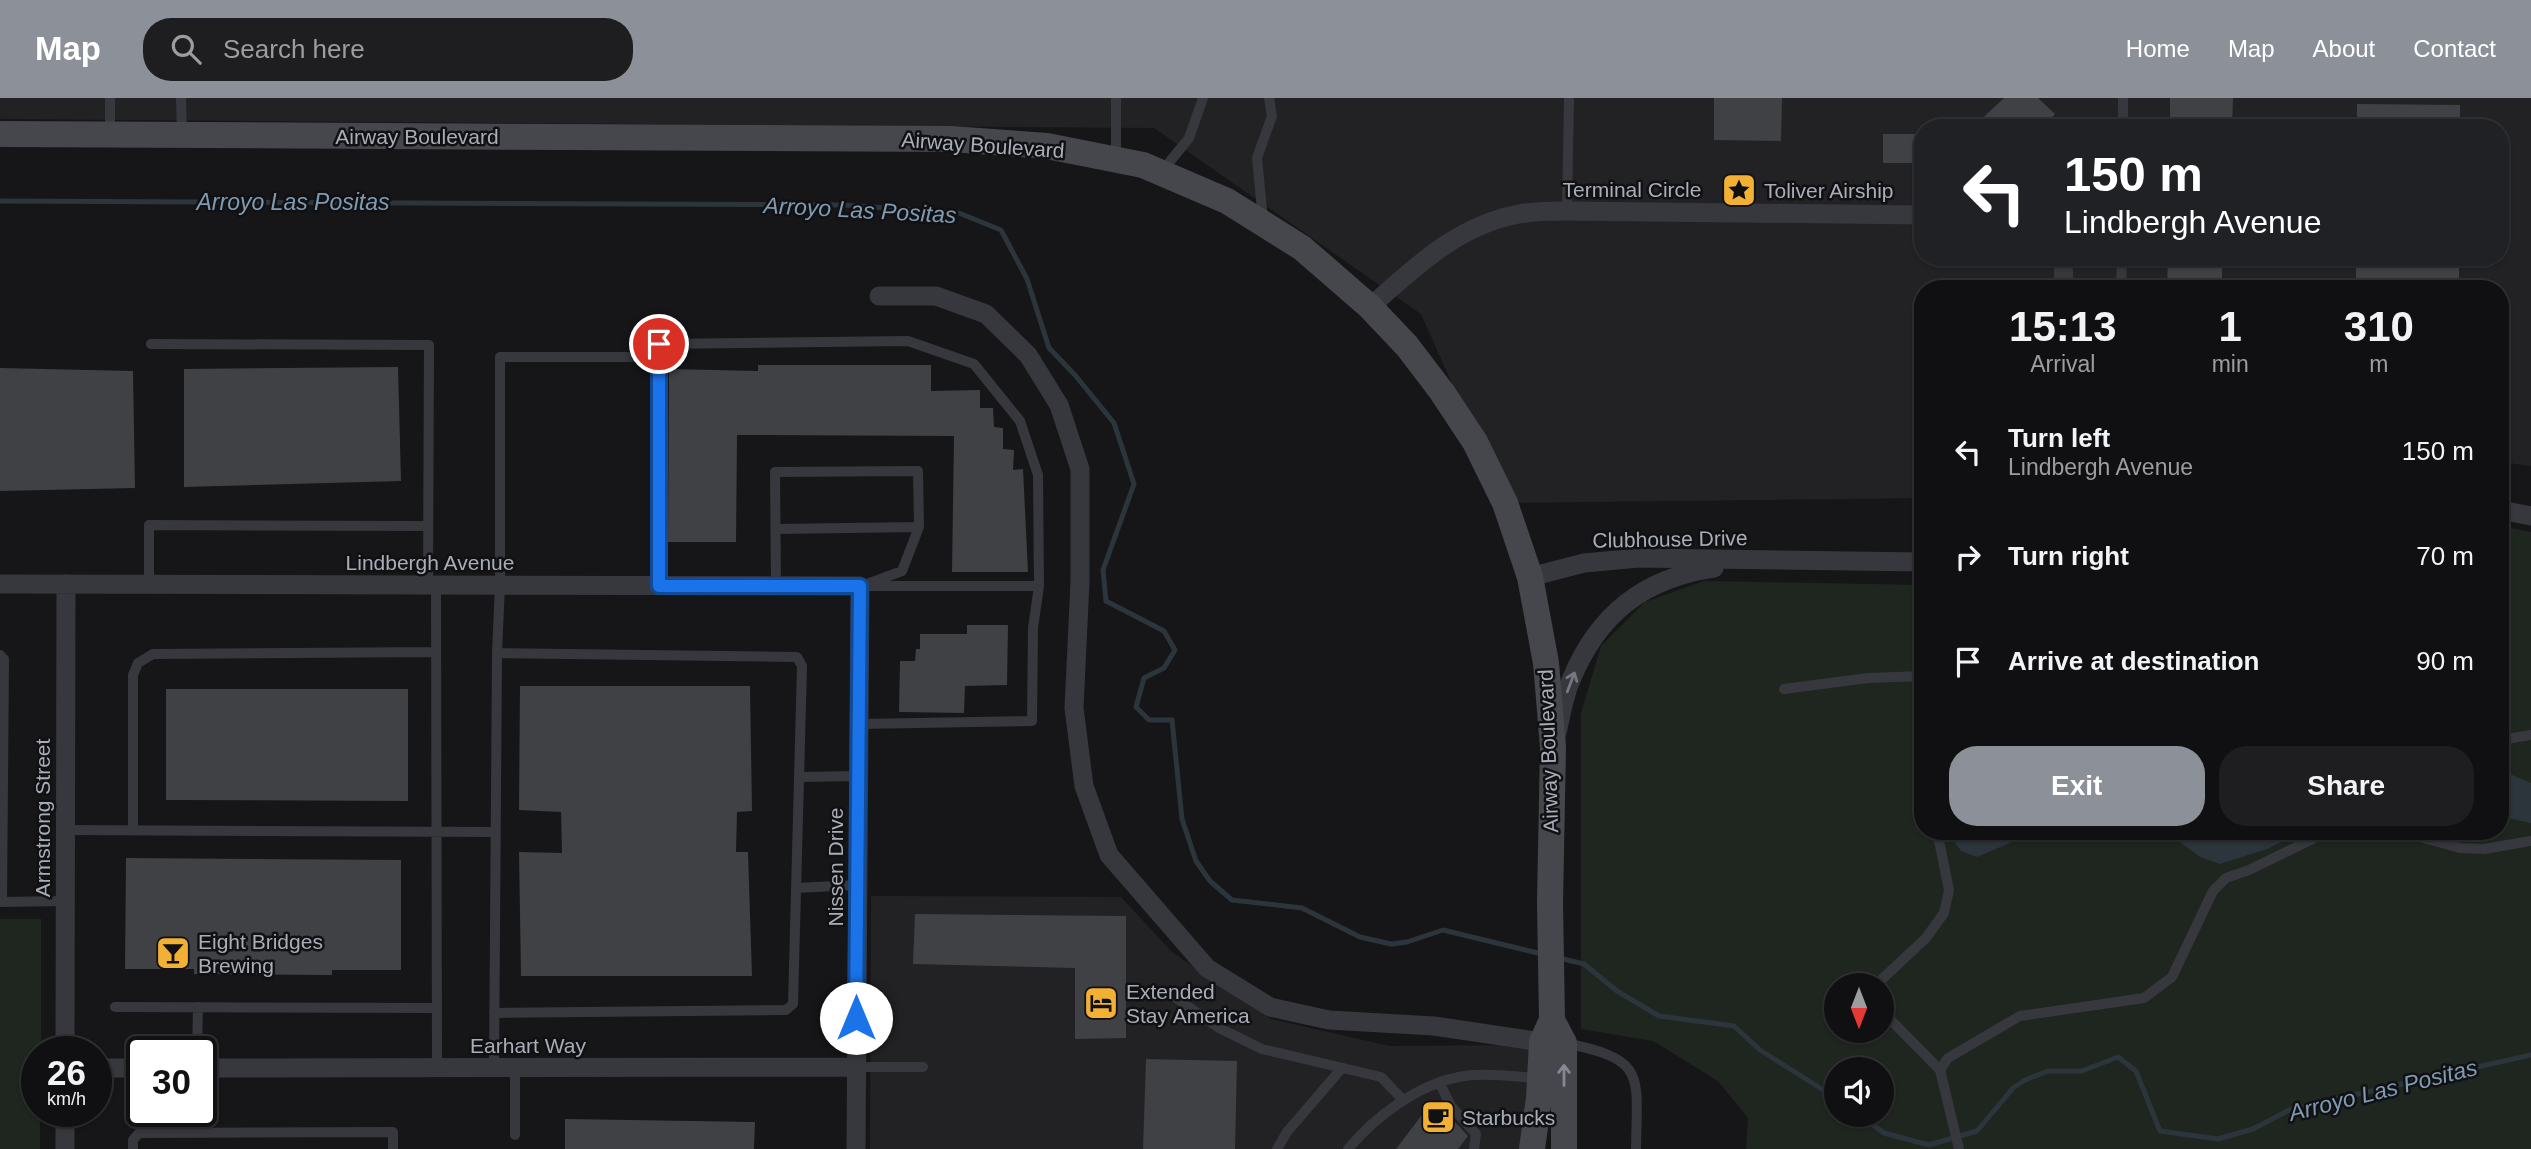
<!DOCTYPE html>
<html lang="en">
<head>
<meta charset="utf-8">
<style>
  body { margin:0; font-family:Arial,sans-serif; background:#1e1e20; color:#f1f3f6; height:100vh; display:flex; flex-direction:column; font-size:26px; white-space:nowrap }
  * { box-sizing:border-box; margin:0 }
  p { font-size:23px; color:#9c9d9f }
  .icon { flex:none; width:38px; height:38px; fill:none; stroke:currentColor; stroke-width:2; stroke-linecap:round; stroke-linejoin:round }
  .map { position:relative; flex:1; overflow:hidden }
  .drawer { position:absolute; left:1914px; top:182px; width:595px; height:560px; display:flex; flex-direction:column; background:#101012; border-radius:28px; box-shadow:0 2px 5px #0004,0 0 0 2px #303032 }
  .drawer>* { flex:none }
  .guide { position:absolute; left:1914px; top:21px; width:595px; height:147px; border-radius:28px; box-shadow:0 2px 5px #0004,0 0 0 2px #303032; background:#202124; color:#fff; overflow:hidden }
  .needle { width:46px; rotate:180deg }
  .tools { position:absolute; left:1824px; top:875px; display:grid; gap:14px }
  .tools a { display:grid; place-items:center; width:70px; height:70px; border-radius:50%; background:#101012; box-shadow:0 2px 5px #0004,0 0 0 2px #303032; font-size:35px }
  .speed { position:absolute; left:21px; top:938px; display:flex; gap:14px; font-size:35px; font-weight:700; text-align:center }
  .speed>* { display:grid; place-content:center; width:91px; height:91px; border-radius:50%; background:#101012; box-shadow:0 2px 5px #0004,0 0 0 2px #303032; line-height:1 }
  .speed small { font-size:18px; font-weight:400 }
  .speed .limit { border:4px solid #111; border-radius:10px; background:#fff; color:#111 }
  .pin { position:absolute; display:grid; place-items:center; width:60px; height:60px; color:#fff; margin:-30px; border:4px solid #fff; border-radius:50%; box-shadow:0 2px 7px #0007 }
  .me { position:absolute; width:77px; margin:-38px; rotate:0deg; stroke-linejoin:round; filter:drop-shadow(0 0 5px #0008) }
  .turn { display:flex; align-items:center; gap:24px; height:147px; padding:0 35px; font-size:32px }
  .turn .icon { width:91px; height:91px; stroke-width:2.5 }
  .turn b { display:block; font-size:49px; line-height:60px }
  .eta { display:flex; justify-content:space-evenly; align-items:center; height:119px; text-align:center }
  .eta b { font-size:42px; font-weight:800; line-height:49px }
  .button { display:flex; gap:14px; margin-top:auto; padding:14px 35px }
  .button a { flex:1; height:80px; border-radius:28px; background:#8c9099; color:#fff; font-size:28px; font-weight:800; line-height:80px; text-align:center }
  .button a+a { background:#1e1e20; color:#f1f3f6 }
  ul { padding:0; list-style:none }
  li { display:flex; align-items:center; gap:21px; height:105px; padding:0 35px }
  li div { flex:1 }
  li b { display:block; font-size:26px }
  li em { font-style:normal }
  header { display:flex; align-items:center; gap:42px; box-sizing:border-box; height:98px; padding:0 35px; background:#8c9099; color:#fff }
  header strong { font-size:33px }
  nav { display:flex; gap:38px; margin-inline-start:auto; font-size:24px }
  .search { width:490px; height:63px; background:#1e1e20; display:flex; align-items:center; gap:18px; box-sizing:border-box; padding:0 24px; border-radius:28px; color:#9c9d9f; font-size:26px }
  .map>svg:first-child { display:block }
</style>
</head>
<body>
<header>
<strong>Map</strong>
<div class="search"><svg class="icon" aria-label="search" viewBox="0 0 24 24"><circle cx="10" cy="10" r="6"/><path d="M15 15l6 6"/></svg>Search here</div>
<nav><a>Home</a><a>Map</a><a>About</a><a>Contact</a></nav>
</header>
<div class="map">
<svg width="2531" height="1051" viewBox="0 0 2531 1051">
  <rect width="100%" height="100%" fill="#161618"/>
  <path fill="#222225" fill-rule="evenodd" d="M 0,0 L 2531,0 L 2531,368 L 2501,364 L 2501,191 L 1923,191 L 1923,400 L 1505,405 L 1421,216 L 1154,30 L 0,21 ZM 1923,30 L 2501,30 L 2501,159 L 1923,159 Z
    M 871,798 L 1121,799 L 1172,854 L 1271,921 L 1390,948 L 1536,947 L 1520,1051 L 870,1051 Z"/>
  <path fill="#1e261f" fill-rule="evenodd" d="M 2501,428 L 2531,434 L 2531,1051 L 1746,1051 L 1748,1020 L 1718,983 L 1653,943 L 1581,931 L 1581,615 L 1601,548 L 1645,504 L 1704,483 L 1923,487 L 1923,733 L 2501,733 ZM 1836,887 L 1881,887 L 1881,933 L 1836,933 ZM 1836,971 L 1881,971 L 1881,1017 L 1836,1017 Z
    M 0,821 L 41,821 L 41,954 L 37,954 L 37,1013 L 40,1013 L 40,1051 L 0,1051 Z"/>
  <path fill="#2c353c" d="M 2501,672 L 2531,685 L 2531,725 L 2507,720 L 2501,715 Z
    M 1955,733 L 2024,733 L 2012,744 L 1977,759 L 1961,753 L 1952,740 Z
    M 2165,733 L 2303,733 L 2267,751 L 2220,766 L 2200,759 Z"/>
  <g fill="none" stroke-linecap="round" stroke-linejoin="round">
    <path stroke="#2c353c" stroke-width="5" d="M 0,103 L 844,107 L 959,115 L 1001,132 L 1027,181 L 1049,250 L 1075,277 L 1114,325 L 1134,386 L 1103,472 L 1106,503 L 1164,533 L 1175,552 L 1164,570 L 1144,580 L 1136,609 L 1149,622 L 1172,622 L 1182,721 L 1196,763 L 1210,783 L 1232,802 L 1302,810 L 1360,839 L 1391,846 L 1407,844 L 1443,832 L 1542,856
      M 1559,860 L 1584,866 L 1617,893 L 1659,918 L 1734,928 L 1760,952 L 1836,1000
      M 1859,1017 L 1884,1035 L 1929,1047 L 1977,1033 L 2013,990 L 2025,982 L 2048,973 L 2082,973 L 2118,959 L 2136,973 L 2160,1033 L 2218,1041 L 2253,1031 L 2291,1011 L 2531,957"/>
  </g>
  <path fill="#404145" d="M 1714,0 L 1782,0 L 1781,43 L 1714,42 Z
    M 2004,0 L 2038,0 L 2055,16 L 2042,30 L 1972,30 Z
    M 2170,0 L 2233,0 L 2232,30 L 2170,30 Z
    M 2357,6 L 2460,7 L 2460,30 L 2357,30 Z
    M 1883,36 L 1923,36 L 1923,65 L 1883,65 Z
    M 2168,159 L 2222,159 L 2222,191 L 2167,191 Z
    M 2356,159 L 2459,159 L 2459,191 L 2356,191 Z
    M 758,267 L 931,267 L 931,293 L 980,292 L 980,310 L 993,310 L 994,329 L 1003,330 L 1003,351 L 1014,352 L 1013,372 L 1023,371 L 1028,474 L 952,474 L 954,338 L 737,337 L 736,444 L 668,444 L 669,271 L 758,273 Z
    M 398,269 L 401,383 L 184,389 L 184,271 Z
    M 0,270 L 133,273 L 135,390 L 0,393 Z
    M 967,527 L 1008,527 L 1007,587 L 965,588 L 964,615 L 899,614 L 900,563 L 915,563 L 916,551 L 920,551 L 920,536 L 967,536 Z
    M 520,588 L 750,588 L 752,713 L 737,714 L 736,754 L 748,754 L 752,878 L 521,878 L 519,754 L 562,755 L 561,714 L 519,712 Z
    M 166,591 L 408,591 L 408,703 L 166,702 Z
    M 126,760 L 401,762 L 401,872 L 332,872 L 332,877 L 194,876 L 194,871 L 125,871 Z
    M 915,816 L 1126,818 L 1126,940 L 1075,941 L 1075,870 L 913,866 Z
    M 1146,961 L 1237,963 L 1235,1051 L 1143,1051 Z
    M 1431,1005 L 1457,1026 L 1468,1038 L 1458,1051 L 1396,1051 Z
    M 565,1021 L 755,1024 L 754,1051 L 565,1051 Z"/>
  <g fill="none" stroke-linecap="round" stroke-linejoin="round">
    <path stroke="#37383d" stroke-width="10" d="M 110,0 L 110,36
      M 181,0 L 182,34
      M 2123,30 L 2123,0
      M 1116,61 L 1116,0
      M 1163,72 L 1189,40 L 1203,0
      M 1567,113 L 1569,0
      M 1263,122 L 1257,60 L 1272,18 L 1269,0
      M 2121,191 L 2122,159
      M 151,246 L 429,247 L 428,487
      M 776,431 L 919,429 L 918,373 L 775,374 L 776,488
      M 149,486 L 149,427 L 428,428
      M 867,486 L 902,473 L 919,429
      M 436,487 L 437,970
      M 659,488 L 659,246 L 908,243 L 974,266 L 1020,323 L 1038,377 L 1039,488 L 860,488
      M 0,557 L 4,561 L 2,804
      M 1784,591 L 1868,580 L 1923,578
      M 859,626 L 1032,623 L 1033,530 L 1039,488
      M 2501,642 L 2531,637
      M 799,679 L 858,678
      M 65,732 L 495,734
      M 133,732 L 133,577 L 138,565 L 153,556 L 436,554
      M 2382,733 L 2420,739 L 2460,750 L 2484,751 L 2531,743
      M 796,790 L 857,787
      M 0,804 L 65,803
      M 1880,887 L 1880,883 L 1926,840 L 1944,815 L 1949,792 L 1937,733
      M 1881,894 L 1884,915 L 1940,972
      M 1176,900 L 1219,930 L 1262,951 L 1381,979 L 1403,1002
      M 115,909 L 437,910
      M 494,915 L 786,912 L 793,906 L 802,568 L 797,559 L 497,555
      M 1564,945 C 1647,961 1637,976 1636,1051
      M 197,954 L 198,909
      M 515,969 L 515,1037
      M 856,969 L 923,969
      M 494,970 L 497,555 L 500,487 L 500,259 L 659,259
      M 1439,984 L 1451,1008 L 1476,1036 L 1474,1051
      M 133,1051 L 133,1042 L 139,1035 L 393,1034 L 393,1051
      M 1277,1051 L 1287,1034 L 1342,970
      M 1348,1051 C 1375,1019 1417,987 1459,979 C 1484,974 1514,979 1539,980
      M 1959,1051 L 1940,972 L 1948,960 L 2020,918 L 2144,900 L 2172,879 L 2213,793 L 2226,780 L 2249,772 L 2325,735 L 2348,737 L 2381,733"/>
    <path stroke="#37383d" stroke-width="19" d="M 2063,159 L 2064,191
      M 879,198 L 936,198 L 986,216 L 1028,257 L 1059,307 L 1080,371 L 1080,484 L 1074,610 L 1084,688 L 1109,757 L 1207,870 L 1270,909 L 1329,922 L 1434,928 L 1542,944
      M 1370,209 C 1415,169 1458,127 1519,116 C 1534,113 1552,113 1567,113 L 1923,117
      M 2501,412 L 2531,418
      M 1530,479 L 1584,465 L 1639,460 L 1923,464
      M 0,486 L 860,488 L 856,1051
      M 1557,635 C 1561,617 1564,598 1571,582 C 1598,516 1644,480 1714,470
      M 65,954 L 66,486
      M 96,970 L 142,970
      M 201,970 L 856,969
      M 65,1013 L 65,1051"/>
    <path stroke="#45474d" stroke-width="26" d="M 0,36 L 951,41 L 1047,48 L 1143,67 L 1227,103 L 1302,150 L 1370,209 L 1407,248 L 1442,294 L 1475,344 L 1505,405 L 1530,479 L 1546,565 L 1553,649 L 1550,805 L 1552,922 L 1542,944 L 1539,1000 L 1532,1051
      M 1552,922 L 1564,945 L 1564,1051"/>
  </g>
  <defs><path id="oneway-shaft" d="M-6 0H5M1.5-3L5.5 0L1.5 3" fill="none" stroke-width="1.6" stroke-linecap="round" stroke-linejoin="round" transform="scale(1.75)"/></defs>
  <use stroke="#757881" href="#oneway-shaft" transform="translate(1571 584) rotate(-69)"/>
  <use stroke="#858993" href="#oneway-shaft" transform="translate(1564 977) rotate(-90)"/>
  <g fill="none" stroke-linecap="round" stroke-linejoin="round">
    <g stroke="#114b97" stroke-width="18">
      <path id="route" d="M 659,246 L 659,488 L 860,488 L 856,920"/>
    </g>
    <use href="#route" stroke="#1a73e8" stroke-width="12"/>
  </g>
  <defs>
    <g id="sight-square" transform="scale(1.75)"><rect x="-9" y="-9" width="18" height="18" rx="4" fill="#f2b134" stroke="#111113"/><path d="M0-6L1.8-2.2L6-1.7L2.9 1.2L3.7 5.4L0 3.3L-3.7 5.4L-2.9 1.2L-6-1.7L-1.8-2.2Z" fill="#111"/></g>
    <g id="bar-square" transform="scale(1.75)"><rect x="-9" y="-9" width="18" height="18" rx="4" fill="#f2b134" stroke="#111113"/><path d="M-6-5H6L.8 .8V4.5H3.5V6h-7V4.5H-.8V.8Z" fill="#111"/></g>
    <g id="hotel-square" transform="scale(1.75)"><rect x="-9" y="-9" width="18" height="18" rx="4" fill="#f2b134" stroke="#111113"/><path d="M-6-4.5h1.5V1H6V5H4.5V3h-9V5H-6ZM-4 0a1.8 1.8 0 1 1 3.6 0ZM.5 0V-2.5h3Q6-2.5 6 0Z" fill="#111"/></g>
    <g id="cafe-square" transform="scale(1.75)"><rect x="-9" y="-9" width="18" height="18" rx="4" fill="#f2b134" stroke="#111113"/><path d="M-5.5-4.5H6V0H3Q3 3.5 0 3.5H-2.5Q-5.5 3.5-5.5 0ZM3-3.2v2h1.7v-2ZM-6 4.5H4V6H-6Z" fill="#111"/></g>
  </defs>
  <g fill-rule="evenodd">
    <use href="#sight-square" x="1739" y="92"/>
    <use href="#bar-square" x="173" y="855"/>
    <use href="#hotel-square" x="1101" y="905"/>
    <use href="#cafe-square" x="1438" y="1019"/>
  </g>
  <g text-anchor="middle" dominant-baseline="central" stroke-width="5" stroke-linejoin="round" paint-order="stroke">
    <g font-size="21" fill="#a8adb8" stroke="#111113">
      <text x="417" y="38">Airway Boulevard</text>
      <text transform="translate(983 47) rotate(4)">Airway Boulevard</text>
      <text x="1632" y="91">Terminal Circle</text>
      <text transform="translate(1670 441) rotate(-1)">Clubhouse Drive</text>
      <text x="430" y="464">Lindbergh Avenue</text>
      <text transform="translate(1548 653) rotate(-92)">Airway Boulevard</text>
      <text transform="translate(42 720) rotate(-90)">Armstrong Street</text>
      <text transform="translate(835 769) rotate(-90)">Nissen Drive</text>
      <text x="528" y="947">Earhart Way</text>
    </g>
    <g font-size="21" fill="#a8adb8" stroke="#111113" text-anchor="start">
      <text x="1764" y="92">Toliver Airship</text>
      <text x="198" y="843">Eight Bridges<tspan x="198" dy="24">Brewing</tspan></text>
      <text x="1126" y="893">Extended<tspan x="1126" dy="24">Stay America</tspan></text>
      <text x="1462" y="1019">Starbucks</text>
    </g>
    <g font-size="23" font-style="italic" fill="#7f9bb3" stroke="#111113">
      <text x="293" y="104">Arroyo Las Positas</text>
      <text transform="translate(860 112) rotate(3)">Arroyo Las Positas</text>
      <text transform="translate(2383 992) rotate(-14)">Arroyo Las Positas</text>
    </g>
  </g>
</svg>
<div class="tools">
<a><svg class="needle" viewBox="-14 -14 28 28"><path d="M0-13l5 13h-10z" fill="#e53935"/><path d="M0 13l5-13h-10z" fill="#9c9d9f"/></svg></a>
<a><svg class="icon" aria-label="sound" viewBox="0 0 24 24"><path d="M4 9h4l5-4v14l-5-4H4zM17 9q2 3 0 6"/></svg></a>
</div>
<div class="speed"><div>26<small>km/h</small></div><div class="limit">30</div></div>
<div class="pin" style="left:659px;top:246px;background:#d93025"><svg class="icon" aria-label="arrive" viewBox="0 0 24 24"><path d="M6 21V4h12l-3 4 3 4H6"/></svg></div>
<svg class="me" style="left:856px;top:920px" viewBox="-20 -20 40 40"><circle r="19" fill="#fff"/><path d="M0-13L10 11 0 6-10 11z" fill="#1a73e8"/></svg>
<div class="guide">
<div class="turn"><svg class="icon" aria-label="left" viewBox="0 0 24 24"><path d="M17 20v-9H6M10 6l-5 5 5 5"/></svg><div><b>150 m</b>Lindbergh Avenue</div></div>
</div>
<section class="drawer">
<div class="eta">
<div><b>15:13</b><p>Arrival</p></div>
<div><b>1</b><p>min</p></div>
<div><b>310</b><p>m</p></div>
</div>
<ul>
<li><svg class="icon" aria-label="left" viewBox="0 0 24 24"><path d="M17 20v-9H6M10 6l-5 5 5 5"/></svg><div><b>Turn left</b><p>Lindbergh Avenue</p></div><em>150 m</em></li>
<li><svg class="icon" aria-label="right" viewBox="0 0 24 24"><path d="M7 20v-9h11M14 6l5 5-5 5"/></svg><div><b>Turn right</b></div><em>70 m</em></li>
<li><svg class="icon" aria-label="arrive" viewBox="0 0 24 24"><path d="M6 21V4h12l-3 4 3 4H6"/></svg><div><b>Arrive at destination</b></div><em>90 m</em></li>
</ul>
<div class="button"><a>Exit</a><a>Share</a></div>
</section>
</div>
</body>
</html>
